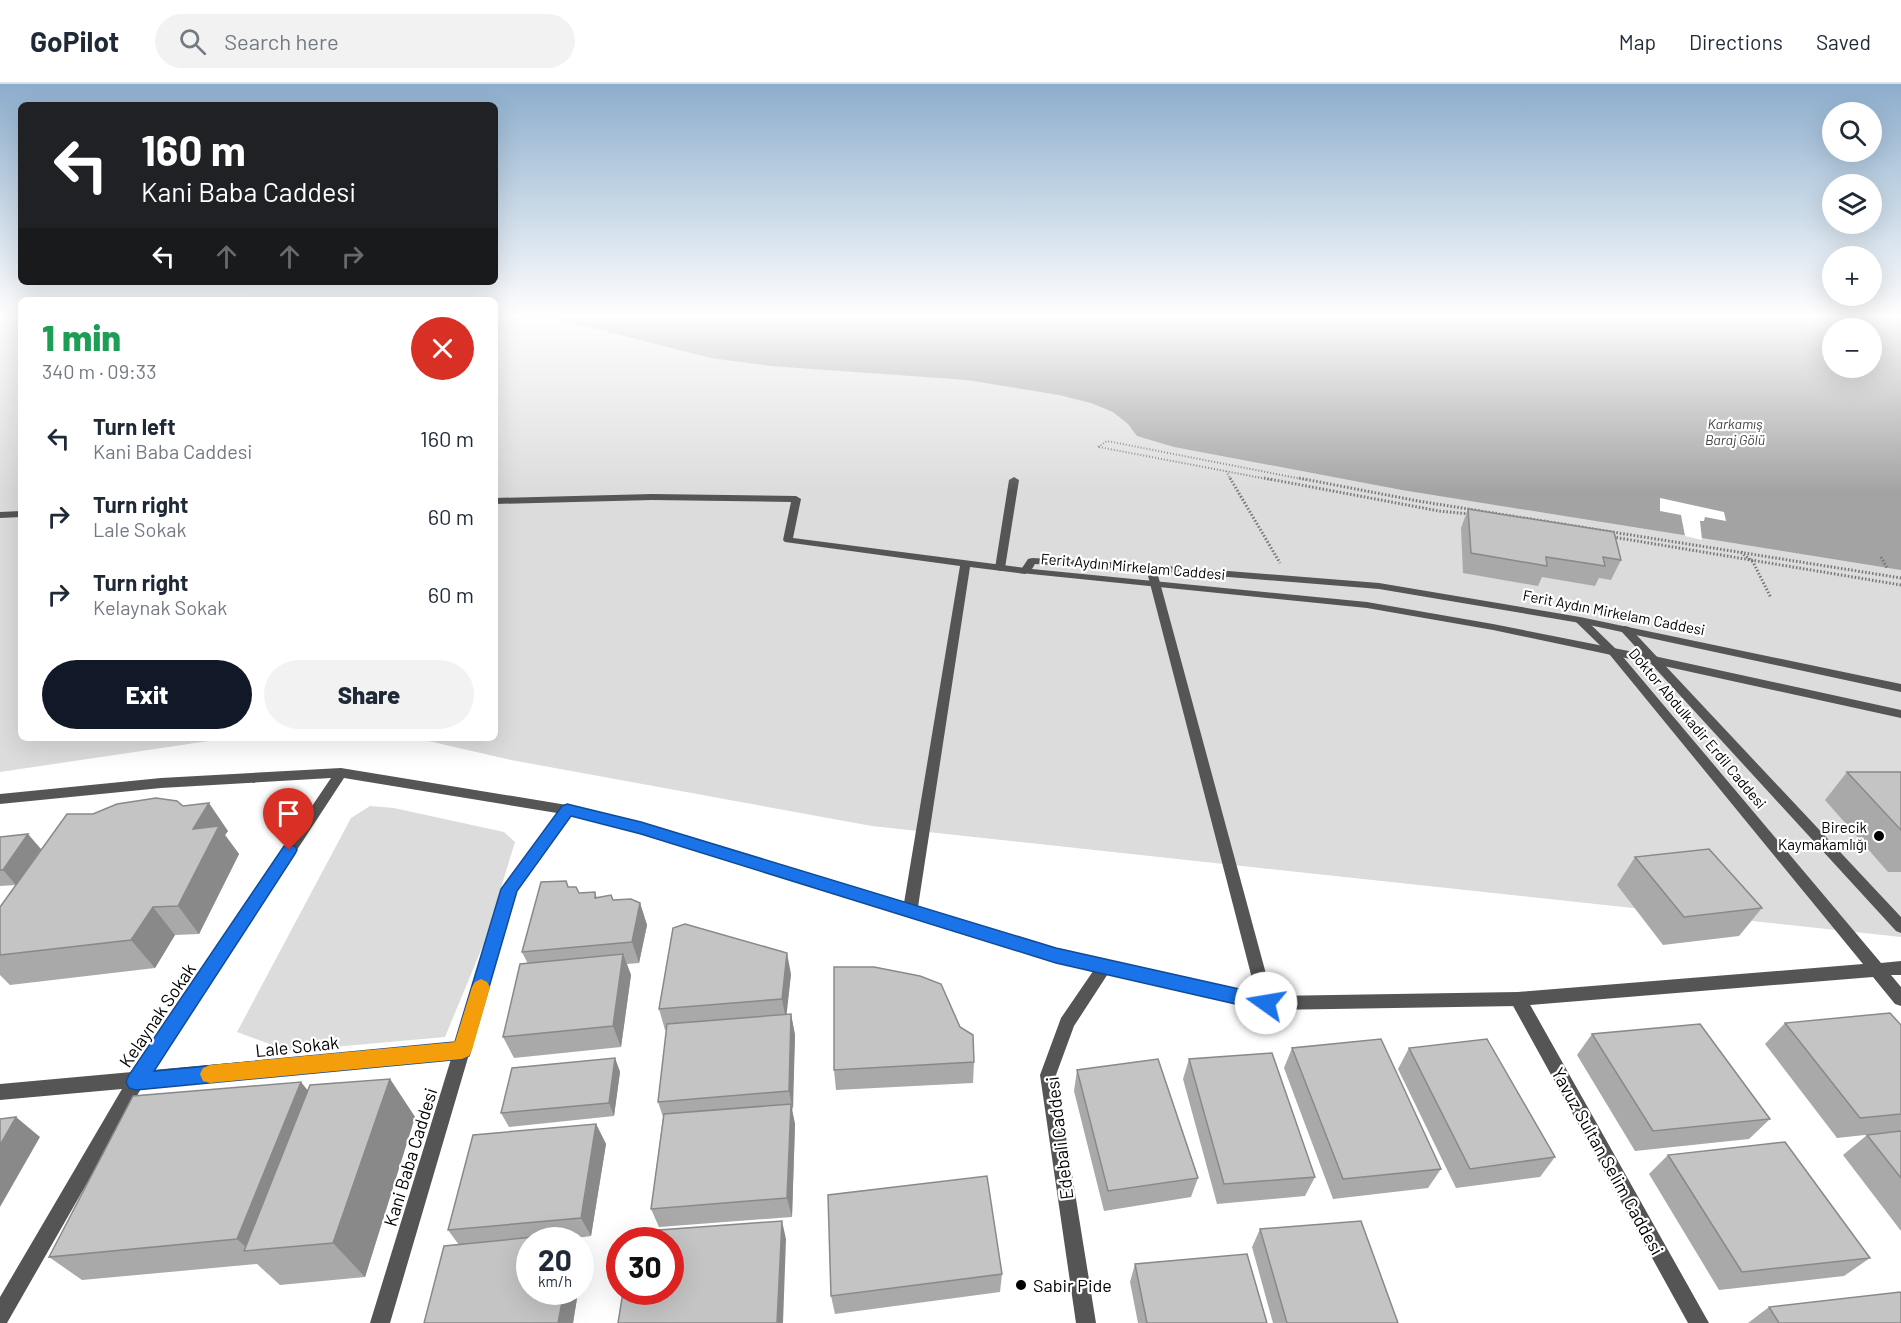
<!DOCTYPE html>
<html lang="en">
<head>
<meta charset="utf-8">
<style>
  body { margin:0; font-family:Barlow,sans-serif; background:#f2f2f3; color:#1f2937; height:100vh; display:flex; flex-direction:column; font-size:22px; white-space:nowrap }
  * { box-sizing:border-box; margin:0 }
  p { font-size:20px; color:#747a83 }
  .icon { flex:none; width:33px; height:33px; fill:none; stroke:currentColor; stroke-width:2; stroke-linecap:round; stroke-linejoin:round }
  .map { position:relative; flex:1; overflow:hidden }
  .drawer { position:absolute; left:18px; top:213px; width:480px; height:444px; display:flex; flex-direction:column; background:#fff; border-radius:9px; box-shadow:0 6px 24px #0002 }
  .drawer>* { flex:none }
  .top-card { position:absolute; left:18px; top:18px; width:480px; height:183px; border-radius:9px; box-shadow:0 6px 24px #0002; background:#202124; color:#fff; overflow:hidden }
  .tools { position:absolute; left:1822px; top:18px; display:grid; gap:12px }
  .tools a { display:grid; place-items:center; width:60px; height:60px; border-radius:50%; background:#fff; box-shadow:0 6px 24px #0002; font-size:30px }
  .speed { position:absolute; left:516px; top:1143px; display:flex; gap:12px; font-size:30px; font-weight:700; text-align:center }
  .speed>* { display:grid; place-content:center; width:78px; height:78px; border-radius:50%; background:#fff; box-shadow:0 6px 24px #0002; line-height:1 }
  .speed small { font-size:15px; font-weight:400 }
  .speed .limit { border:9px solid #d22; background:#fff; color:#111 }
  .pin { position:absolute; display:grid; place-items:center; width:51px; height:51px; color:#fff; margin:-62px -26px; border-radius:50% 50% 50% 0; rotate:-45deg; box-shadow:0 0 6px #0007 }
  .pin .icon { rotate:45deg }
  .me { position:absolute; width:66px; margin:-33px; rotate:283deg; stroke-linejoin:round; filter:drop-shadow(0 0 4px #0008) }
  .turn { display:flex; align-items:center; gap:21px; height:126px; padding:0 24px; font-size:27px }
  .turn .icon { width:78px; height:78px; stroke-width:2.5 }
  .turn b { display:block; font-size:42px; line-height:51px }
  .lanes { display:flex; align-items:center; height:57px; padding:0 24px; background:#0003; justify-content:center; gap:30px; direction:ltr }
  .lanes .off { opacity:.35 }
  .round { display:grid; place-items:center; flex:none; width:63px; height:63px; border-radius:32px; background:#f2f2f3 }
  .head { display:flex; align-items:center; justify-content:space-between; height:102px; padding:0 24px }
  h1 { font-size:36px; font-weight:800; line-height:45px; color:#1e9e55 }
  .action { display:flex; gap:12px; margin-top:auto; padding:12px 24px }
  .action a { flex:1; height:69px; border-radius:36px; background:#111827; color:#fff; font-size:24px; font-weight:800; line-height:69px; text-align:center }
  .action a+a { background:#f2f2f3; color:#1f2937 }
  ul { padding:0; list-style:none }
  li { display:flex; align-items:center; gap:18px; height:78px; padding:0 24px }
  li div { flex:1 }
  li b { display:block; font-size:22px }
  li em { font-style:normal }
  header { display:flex; align-items:center; gap:36px; box-sizing:border-box; height:84px; padding:0 30px; background:#fff; border-bottom:2px solid #e0e1e3 }
  header strong { font-size:28px }
  nav { display:flex; gap:33px; margin-inline-start:auto; font-size:21px }
  .search { width:420px; height:54px; background:#f2f2f3; display:flex; align-items:center; gap:15px; box-sizing:border-box; padding:0 21px; border-radius:33px; color:#747a83; font-size:22px }
  .map>svg:first-child { display:block }
</style>
</head>
<body>
<header>
<strong>GoPilot</strong>
<div class="search"><svg class="icon" aria-label="search" viewBox="0 0 24 24"><circle cx="10" cy="10" r="6"/><path d="M15 15l6 6"/></svg>Search here</div>
<nav><a>Map</a><a>Directions</a><a>Saved</a></nav>
</header>
<div class="map">
<svg width="1901" height="1239" viewBox="0 0 1901 1239">
  <rect width="100%" height="100%" fill="#fff"/>
  <path fill="#dcdcdc" d="M 0,234 L 21,234 L 21,654 L 229,654 L 0,688 Z
    M 495,234 L 626,234 L 1901,453 L 1901,853 L 872,742 L 511,676 L 424,656 L 405,654 L 495,654 Z
    M 370,722 L 394,724 L 504,748 L 515,758 L 484,859 L 445,953 L 289,967 L 237,948 L 351,734 Z"/>
  <path fill="#a3a3a3" fill-rule="evenodd" d="M 553,234 L 1901,234 L 1901,486 L 1402,406 L 1174,363 L 1137,352 L 1128,340 L 1113,328 L 1091,319 L 1059,311 L 967,296 L 771,282 L 711,274 ZM 1833,244 L 1872,244 L 1872,284 L 1833,284 Z"/>
  <path fill="#fff" d="M 1660,414 L 1724,428 L 1726,437 L 1705,433 L 1704,437 L 1700,437 L 1702,456 L 1685,452 L 1681,431 L 1660,427 Z"/>
  <g fill="none" stroke-linecap="round" stroke-linejoin="round">
    <path stroke="#777" stroke-width="2" stroke-dasharray="1 2" stroke-linecap="butt" d="M 1098,363 L 1107,357 L 1307,396
      M 1099,363 L 1272,396
      M 1226,387 L 1231,396"/>
    <path stroke="#777" stroke-width="3" stroke-dasharray="1.5 2" stroke-linecap="butt" d="M 1230,394 L 1280,479
      M 1264,394 L 1439,427 L 1469,430
      M 1299,394 L 1418,417 L 1901,494
      M 1613,453 L 1901,501
      M 1741,468 L 1753,478 L 1771,514
      M 1881,473 L 1887,484"/>
    <path fill="#555" fill-rule="evenodd" d="M 1014,393 L 1019,396 L 1005,484 L 1000,487 L 995,484 L 1009,396 Z
      M 1654,572 L 1901,626 L 1901,634 L 1650,579 L 1648,576 Z"/>
    <path fill="#555" fill-rule="evenodd" d="M 652,410 L 796,412 L 801,415 L 793,454 L 1025,484 L 1030,487 L 1025,490 L 970,483 L 918,823 L 1056,865 L 1256,910 L 1146,484 L 1151,481 L 1156,484 L 1272,912 L 1518,908 L 1863,880 L 1610,571 L 1576,538 L 1575,536 L 1576,534 L 1584,534 L 1618,567 L 1881,879 L 1901,877 L 1901,891 L 1891,891 L 1901,903 L 1901,922 L 1895,920 L 1873,893 L 1518,922 L 1266,926 L 1056,877 L 641,749 L 570,732 L 517,807 L 390,1239 L 370,1239 L 451,975 L 142,1003 L 7,1239 L 0,1239 L 0,1213 L 122,1005 L 0,1016 L 0,1000 L 132,988 L 331,694 L 161,704 L 0,720 L 0,710 L 161,694 L 341,684 L 567,721 L 641,739 L 904,819 L 960,482 L 785,458 L 783,456 L 791,418 L 652,416 L 495,420 L 495,414 ZM 344,694 L 557,729 L 503,805 L 456,959 L 153,986 Z
      M 21,427 L 21,433 L 0,434 L 0,428 Z
      M 1625,542 L 1629,543 L 1901,833 L 1901,849 L 1896,847 L 1621,547 L 1619,545 Z"/>
    <path fill="#555" fill-rule="evenodd" d="M 1032,474 L 1128,479 L 1379,499 L 1580,533 L 1901,600 L 1901,608 L 1580,539 L 1379,505 L 1128,485 L 1035,480 L 1032,485 L 1367,518 L 1493,540 L 1654,572 L 1660,576 L 1654,580 L 1493,546 L 1367,524 L 1021,489 L 1020,487 L 1028,475 Z
      M 1105,875 L 1110,877 L 1113,882 L 1074,942 L 1056,991 L 1096,1239 L 1076,1239 L 1040,991 L 1061,934 L 1100,877 Z
      M 1518,908 L 1524,910 L 1709,1239 L 1688,1239 L 1512,920 L 1510,915 L 1512,910 Z"/>
  </g>
  <path fill="#a9a9a9" d="M 1468,425 L 1621,476 L 1611,496 L 1599,494 L 1595,502 L 1542,493 L 1538,502 L 1463,489 L 1461,444 Z
    M 1847,688 L 1901,688 L 1901,788 L 1888,788 L 1825,716 Z
    M 183,722 L 228,747 L 225,751 L 239,770 L 199,850 L 175,851 L 155,884 L 10,901 L 0,891 L 0,823 L 16,801 L 0,802 L 0,753 L 41,765 L 19,796 L 93,730 Z
    M 1635,773 L 1762,824 L 1739,852 L 1663,861 L 1617,801 Z
    M 569,803 L 579,809 L 595,808 L 597,814 L 640,819 L 647,841 L 639,879 L 627,880 L 631,891 L 621,963 L 514,974 L 503,953 L 528,880 L 522,868 Z
    M 791,890 L 786,931 L 791,930 L 795,951 L 792,1027 L 795,1040 L 792,1133 L 659,1143 L 651,1125 L 663,1033 L 658,1018 L 667,946 L 665,946 L 659,925 Z
    M 1785,939 L 1901,941 L 1901,1047 L 1837,1054 L 1765,960 Z
    M 1592,950 L 1770,1035 L 1749,1055 L 1635,1067 L 1577,971 Z
    M 1292,964 L 1441,1085 L 1428,1104 L 1333,1115 L 1284,984 Z
    M 1409,964 L 1555,1073 L 1540,1093 L 1456,1104 L 1398,985 Z
    M 615,974 L 620,988 L 614,1032 L 509,1043 L 501,1029 Z
    M 1189,975 L 1315,1093 L 1305,1112 L 1217,1120 L 1183,995 Z
    M 974,978 L 973,999 L 836,1006 L 834,986 Z
    M 1077,986 L 1198,1094 L 1191,1113 L 1104,1127 L 1074,1007 Z
    M 390,995 L 415,1033 L 365,1193 L 280,1201 L 257,1180 L 82,1196 L 49,1173 L 308,1007 Z
    M 596,1040 L 606,1060 L 591,1152 L 576,1154 L 530,1208 L 578,1208 L 573,1239 L 459,1161 L 448,1146 Z
    M 1901,1047 L 1901,1147 L 1843,1071 L 1867,1051 Z
    M 1668,1071 L 1870,1174 L 1844,1192 L 1719,1206 L 1649,1090 Z
    M 1260,1145 L 1398,1239 L 1273,1239 L 1252,1163 Z
    M 1135,1180 L 1267,1239 L 1138,1239 L 1130,1198 Z
    M 1002,1190 L 1000,1208 L 835,1230 L 831,1212 Z
    M 1769,1223 L 1901,1239 L 1748,1239 Z"/>
  <path fill="#898989" d="M 209,719 L 228,747 L 225,751 L 239,770 L 199,850 L 178,822 L 193,745 Z
    M 28,750 L 41,765 L 16,801 L 3,786 Z
    M 640,819 L 647,841 L 639,879 L 632,858 Z
    M 153,823 L 175,851 L 155,884 L 131,856 Z
    M 787,869 L 791,890 L 786,936 L 782,915 Z
    M 623,870 L 631,891 L 621,963 L 613,942 Z
    M 791,930 L 795,951 L 793,1027 L 789,1007 Z
    M 615,974 L 620,988 L 614,1032 L 609,1019 Z
    M 390,995 L 415,1033 L 365,1193 L 333,1159 Z
    M 301,998 L 322,1024 L 249,1166 L 237,1155 Z
    M 791,1020 L 795,1040 L 792,1133 L 787,1114 Z
    M 16,1033 L 40,1053 L 0,1123 L 0,1061 Z
    M 596,1040 L 606,1060 L 591,1152 L 581,1134 Z
    M 782,1137 L 786,1155 L 783,1239 L 777,1239 Z
    M 574,1149 L 578,1156 L 572,1156 Z
    M 580,1161 L 584,1168 L 580,1190 Z
    M 564,1208 L 578,1208 L 573,1239 L 558,1239 Z"/>
  <path fill="#c4c4c4" stroke="#898989" stroke-width="1.5" d="M 1468,425 L 1614,448 L 1621,476 L 1603,473 L 1605,482 L 1546,473 L 1547,482 L 1471,469 Z
    M 1847,688 L 1901,688 L 1901,746 Z
    M 156,714 L 177,717 L 183,722 L 209,719 L 193,745 L 219,742 L 178,822 L 153,823 L 131,856 L 0,871 L 0,823 L 67,730 L 93,730 L 117,720 Z
    M 28,750 L 3,786 L 0,786 L 0,753 Z
    M 1709,765 L 1762,824 L 1684,833 L 1635,773 Z
    M 566,797 L 568,803 L 576,803 L 579,809 L 595,808 L 595,814 L 611,811 L 613,816 L 631,815 L 640,819 L 632,858 L 522,868 L 541,798 Z
    M 685,840 L 787,869 L 782,915 L 659,925 L 673,844 Z
    M 623,870 L 613,942 L 503,953 L 520,880 Z
    M 834,883 L 874,883 L 920,892 L 941,900 L 960,943 L 973,951 L 974,978 L 834,986 Z
    M 1890,929 L 1901,941 L 1901,1030 L 1860,1034 L 1785,939 Z
    M 791,930 L 789,1007 L 658,1018 L 667,940 Z
    M 1700,940 L 1770,1035 L 1653,1047 L 1592,950 Z
    M 1381,955 L 1441,1085 L 1343,1095 L 1292,964 Z
    M 1487,955 L 1555,1073 L 1470,1085 L 1409,964 Z
    M 1272,969 L 1315,1093 L 1224,1100 L 1189,975 Z
    M 615,974 L 609,1019 L 501,1029 L 512,984 Z
    M 1158,975 L 1198,1094 L 1108,1107 L 1077,986 Z
    M 390,995 L 333,1159 L 244,1167 L 310,1001 Z
    M 301,998 L 237,1155 L 49,1173 L 133,1012 Z
    M 791,1020 L 787,1114 L 651,1125 L 664,1030 Z
    M 16,1033 L 0,1061 L 0,1035 Z
    M 596,1040 L 581,1134 L 448,1146 L 473,1051 Z
    M 1901,1047 L 1901,1094 L 1867,1051 Z
    M 1785,1058 L 1870,1174 L 1742,1188 L 1668,1071 Z
    M 987,1092 L 1002,1190 L 831,1212 L 828,1111 Z
    M 782,1137 L 777,1239 L 618,1239 L 623,1208 L 670,1208 L 670,1156 L 631,1156 L 632,1148 Z
    M 1361,1137 L 1398,1239 L 1287,1239 L 1260,1145 Z
    M 574,1149 L 572,1156 L 530,1156 L 530,1208 L 564,1208 L 558,1239 L 424,1239 L 444,1162 Z
    M 1247,1170 L 1267,1239 L 1147,1239 L 1135,1180 Z
    M 1900,1208 L 1901,1210 L 1901,1239 L 1779,1239 L 1769,1223 Z"/>
  <linearGradient id="sky" x2="0" y2="1"><stop stop-color="#8cadcc"/><stop offset="0.57" stop-color="#fff"/><stop offset="1" stop-color="#fff" stop-opacity="0"/></linearGradient>
  <rect width="1901" height="408" fill="url(#sky)"/>
  <path fill="#1a73e8" stroke="#114b97" stroke-width="1.5" d="M 567,720 L 641,738 L 1056,864 L 1266,911 L 1272,913 L 1275,919 L 1272,925 L 1266,927 L 1056,879 L 641,750 L 571,732 L 517,807 L 469,972 L 462,975 L 136,1006 L 129,1004 L 126,998 L 129,991 L 284,762 L 295,762 L 297,766 L 295,770 L 154,987 L 455,958 L 501,805 L 562,722 Z"/>
  <path fill="#f59e0b" d="M 481,895 L 487,898 L 490,903 L 472,966 L 469,972 L 462,975 L 210,999 L 203,997 L 200,990 L 203,984 L 210,981 L 455,958 L 472,903 L 475,898 Z"/>
  <g fill="#000" stroke="#fff" stroke-width="2">
    <circle cx="1879" cy="752" r="6"/>
    <circle cx="1021" cy="1201" r="6"/>
  </g>
  <g text-anchor="middle" dominant-baseline="central" stroke-width="4.5" stroke-linejoin="round" paint-order="stroke">
    <g font-size="14" font-style="italic" fill="#444" stroke="#fff">
      <text x="1735" y="339">Karkamış<tspan x="1735" dy="16">Baraj Gölü</tspan></text>
    </g>
    <g font-size="15" fill="#000" stroke="#fff">
      <text transform="translate(1133 482) rotate(5)">Ferit Aydın Mirkelam Caddesi</text>
      <text transform="translate(1614 528) rotate(11)">Ferit Aydın Mirkelam Caddesi</text>
      <text transform="translate(1698 644) rotate(50)">Doktor Abdulkadir Erdil Caddesi</text>
    </g>
    <g font-size="15" fill="#000" stroke="#fff" text-anchor="end">
      <text x="1867" y="743">Birecik<tspan x="1867" dy="17">Kaymakamlığı</tspan></text>
    </g>
    <g font-size="18" fill="#000" stroke="#fff">
      <text transform="translate(157 931) rotate(-56)">Kelaynak Sokak</text>
      <text transform="translate(297 962) rotate(-6)">Lale Sokak</text>
      <text transform="translate(1059 1054) rotate(-97)">Edebali Caddesi</text>
      <text transform="translate(410 1073) rotate(-73)">Kani Baba Caddesi</text>
      <text transform="translate(1608 1077) rotate(61)">Yavuz Sultan Selim Caddesi</text>
    </g>
    <g font-size="18" fill="#000" stroke="#fff" text-anchor="start">
      <text x="1033" y="1201">Sabir Pide</text>
    </g>
  </g>
</svg>
<div class="tools">
<a><svg class="icon" aria-label="search" viewBox="0 0 24 24"><circle cx="10" cy="10" r="6"/><path d="M15 15l6 6"/></svg></a>
<a><svg class="icon" aria-label="layers" viewBox="0 0 24 24"><path d="M12 4l9 5-9 5-9-5zM3 14l9 5 9-5"/></svg></a>
<a>+</a>
<a>−</a>
</div>
<div class="speed"><div>20<small>km/h</small></div><div class="limit">30</div></div>
<div class="pin" style="left:289px;top:766px;background:#d93025"><svg class="icon" aria-label="arrive" viewBox="0 0 24 24"><path d="M6 21V4h12l-3 4 3 4H6"/></svg></div>
<svg class="me" style="left:1266px;top:919px" viewBox="-20 -20 40 40"><circle r="19" fill="#fff"/><path d="M0-13L10 11 0 6-10 11z" fill="#1a73e8"/></svg>
<div class="top-card">
<div class="turn"><svg class="icon" aria-label="left" viewBox="0 0 24 24"><path d="M17 20v-9H6M10 6l-5 5 5 5"/></svg><div><b>160 m</b>Kani Baba Caddesi</div></div>
<div class="lanes"><svg class="icon" aria-label="left" viewBox="0 0 24 24"><path d="M17 20v-9H6M10 6l-5 5 5 5"/></svg><svg class="icon off" aria-label="ahead" viewBox="0 0 24 24"><path d="M12 20V5M6 11l6-6 6 6"/></svg><svg class="icon off" aria-label="ahead" viewBox="0 0 24 24"><path d="M12 20V5M6 11l6-6 6 6"/></svg><svg class="icon off" aria-label="right" viewBox="0 0 24 24"><path d="M7 20v-9h11M14 6l5 5-5 5"/></svg></div>
</div>
<section class="drawer">
<div class="head"><div><h1>1 min</h1><p>340 m · 09:33</p></div><a class="round" style="background:#d93025;color:#fff"><svg class="icon" aria-label="close" viewBox="0 0 24 24"><path d="M6 6l12 12M18 6L6 18"/></svg></a></div>
<ul>
<li><svg class="icon" aria-label="left" viewBox="0 0 24 24"><path d="M17 20v-9H6M10 6l-5 5 5 5"/></svg><div><b>Turn left</b><p>Kani Baba Caddesi</p></div><em>160 m</em></li>
<li><svg class="icon" aria-label="right" viewBox="0 0 24 24"><path d="M7 20v-9h11M14 6l5 5-5 5"/></svg><div><b>Turn right</b><p>Lale Sokak</p></div><em>60 m</em></li>
<li><svg class="icon" aria-label="right" viewBox="0 0 24 24"><path d="M7 20v-9h11M14 6l5 5-5 5"/></svg><div><b>Turn right</b><p>Kelaynak Sokak</p></div><em>60 m</em></li>
</ul>
<div class="action"><a>Exit</a><a>Share</a></div>
</section>
</div>
</body>
</html>
